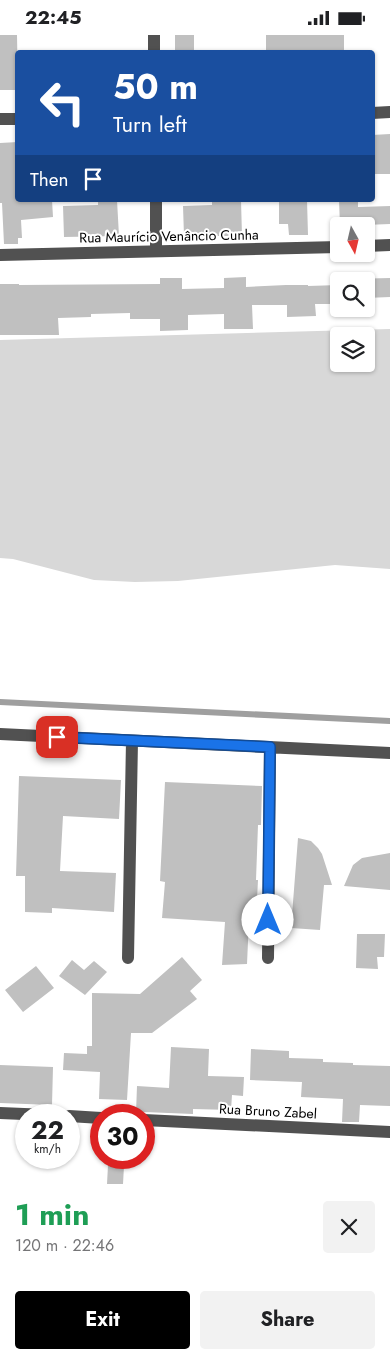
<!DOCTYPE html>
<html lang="en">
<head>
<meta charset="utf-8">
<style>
  body { margin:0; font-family:Jost,sans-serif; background:#f2f2f2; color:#202124; height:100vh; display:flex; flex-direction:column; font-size:19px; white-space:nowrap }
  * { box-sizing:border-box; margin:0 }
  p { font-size:16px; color:#757577 }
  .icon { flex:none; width:28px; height:28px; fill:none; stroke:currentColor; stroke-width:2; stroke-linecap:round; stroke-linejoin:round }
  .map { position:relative; height:1149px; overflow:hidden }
  .panel { display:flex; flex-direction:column; background:#fff; flex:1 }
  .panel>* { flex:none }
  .hud { position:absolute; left:15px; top:15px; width:360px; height:152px; border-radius:5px; box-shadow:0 1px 4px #0004; background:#1a4fa0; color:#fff; overflow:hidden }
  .needle { width:32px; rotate:172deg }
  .tools { position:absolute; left:330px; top:182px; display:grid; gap:10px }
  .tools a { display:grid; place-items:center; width:45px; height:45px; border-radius:5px; background:#fff; box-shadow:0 1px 4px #0004; font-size:25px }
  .speed { position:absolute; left:15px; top:1069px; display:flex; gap:10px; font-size:25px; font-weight:700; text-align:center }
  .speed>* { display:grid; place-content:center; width:65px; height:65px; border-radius:50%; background:#fff; box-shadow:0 1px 4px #0004; line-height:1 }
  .speed small { font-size:12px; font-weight:400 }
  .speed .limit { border:8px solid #d22; background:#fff; color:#111 }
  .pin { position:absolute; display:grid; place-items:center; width:42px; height:42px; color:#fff; margin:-21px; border-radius:10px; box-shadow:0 2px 8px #0006 }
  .me { position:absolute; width:55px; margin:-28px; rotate:0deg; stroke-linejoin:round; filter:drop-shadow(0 0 4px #0008) }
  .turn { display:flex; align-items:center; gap:18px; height:105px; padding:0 15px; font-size:22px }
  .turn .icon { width:65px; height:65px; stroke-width:2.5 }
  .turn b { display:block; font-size:35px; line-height:42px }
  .then { display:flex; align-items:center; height:48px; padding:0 15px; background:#0003; gap:10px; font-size:19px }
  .round { display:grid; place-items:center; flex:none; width:52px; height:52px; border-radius:5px; background:#f2f2f2 }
  .head { display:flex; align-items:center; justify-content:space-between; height:85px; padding:0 15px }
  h1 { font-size:30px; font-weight:700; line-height:38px; color:#1e9e55 }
  .action { display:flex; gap:10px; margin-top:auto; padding:10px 15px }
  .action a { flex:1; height:58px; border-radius:5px; background:#000; color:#fff; font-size:20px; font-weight:700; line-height:58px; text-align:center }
  .action a+a { background:#f2f2f2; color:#202124 }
  .status { display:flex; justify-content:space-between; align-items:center; height:35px; padding:0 25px; background:#fff; direction:ltr }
  .status svg { height:14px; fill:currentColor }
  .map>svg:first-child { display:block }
</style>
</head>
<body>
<div class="status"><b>22:45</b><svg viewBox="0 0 49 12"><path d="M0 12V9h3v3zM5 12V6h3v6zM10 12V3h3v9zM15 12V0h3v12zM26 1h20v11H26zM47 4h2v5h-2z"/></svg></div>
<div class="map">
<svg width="390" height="1149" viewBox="0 0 390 1149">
  <rect width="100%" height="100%" fill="#fff"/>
  <path fill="#d8d8d8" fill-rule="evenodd" d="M 390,294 L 390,534 L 335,530 L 178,546 L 135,547 L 94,545 L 13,524 L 0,523 L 0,305 ZM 339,301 L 366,301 L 366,329 L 339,329 Z"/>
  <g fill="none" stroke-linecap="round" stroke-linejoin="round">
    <path stroke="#9f9f9f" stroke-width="6" d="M 0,667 L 390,686"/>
  </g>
  <path fill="#c0c0c0" d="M 0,0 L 17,0 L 18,55 L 0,55 Z
    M 175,0 L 194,0 L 194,18 L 175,18 Z
    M 266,0 L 344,0 L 344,18 L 266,18 Z
    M 390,99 L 390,139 L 372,139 L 372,100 Z
    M 18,107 L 18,165 L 52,165 L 53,182 L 21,185 L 22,203 L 18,203 L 18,209 L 4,209 L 2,168 L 0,168 L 0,108 Z
    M 98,165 L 117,165 L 119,201 L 64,202 L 63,171 L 98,170 Z
    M 212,165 L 241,165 L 242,201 L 184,201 L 183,171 L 212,170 Z
    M 279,165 L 307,165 L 308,200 L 289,200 L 288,189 L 279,189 Z
    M 339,165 L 358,165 L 358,172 L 390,171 L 390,189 L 340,191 Z
    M 246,242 L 246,252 L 286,250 L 308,250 L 308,251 L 339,250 L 339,269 L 315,269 L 316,281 L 287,282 L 287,270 L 252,270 L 253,294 L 224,294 L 224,279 L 188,280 L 188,295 L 160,296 L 160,284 L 130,284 L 130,278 L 91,279 L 91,282 L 58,283 L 59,300 L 0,300 L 0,249 L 19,249 L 19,250 L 160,249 L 160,243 L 182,243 L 182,254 L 224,253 L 224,243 Z
    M 390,243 L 390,262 L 366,263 L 366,246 L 349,246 L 349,244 Z
    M 19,741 L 121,745 L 119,784 L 63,781 L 60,836 L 116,838 L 114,877 L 52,873 L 52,878 L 25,877 L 25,841 L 16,841 Z
    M 165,747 L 262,751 L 261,790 L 258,790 L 256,845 L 258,845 L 256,884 L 249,884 L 247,929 L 222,930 L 225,887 L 162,883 L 165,847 L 160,846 Z
    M 298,803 L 311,806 L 318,813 L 322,819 L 332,850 L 324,850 L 320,895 L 291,893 Z
    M 390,818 L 390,855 L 344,851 L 353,830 L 362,823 Z
    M 357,899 L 385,899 L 384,922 L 377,922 L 378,934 L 356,933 Z
    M 182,922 L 202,945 L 190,956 L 197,964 L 152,998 L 131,998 L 127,1065 L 99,1064 L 100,1037 L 63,1035 L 64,1018 L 87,1019 L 87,1011 L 92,1011 L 92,958 L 140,959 Z
    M 72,925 L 84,935 L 94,926 L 107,937 L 85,960 L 59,941 Z
    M 36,931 L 54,953 L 23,977 L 5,955 Z
    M 171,1012 L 209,1014 L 208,1041 L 244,1042 L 243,1061 L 232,1060 L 231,1075 L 193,1074 L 193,1079 L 144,1077 L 136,1078 L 137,1051 L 169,1053 Z
    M 251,1014 L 289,1016 L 289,1023 L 323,1024 L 323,1027 L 353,1028 L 353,1030 L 390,1031 L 390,1071 L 360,1070 L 359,1087 L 342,1087 L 343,1064 L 301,1062 L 302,1047 L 250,1045 Z
    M 0,1030 L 53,1032 L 52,1070 L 0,1068 Z
    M 108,1130 L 124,1131 L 123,1149 L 107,1149 Z"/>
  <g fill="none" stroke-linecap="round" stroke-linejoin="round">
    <path stroke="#515151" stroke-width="12" d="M 154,0 L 154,18
      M 372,78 L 390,77
      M 0,84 L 18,84
      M 156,165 L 156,216
      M 366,211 L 390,210
      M 0,220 L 339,212
      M 0,699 L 390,718
      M 128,923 L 132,706
      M 268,923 L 270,712
      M 0,1078 L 48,1080
      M 69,1081 L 101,1083
      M 144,1085 L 390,1097"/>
  </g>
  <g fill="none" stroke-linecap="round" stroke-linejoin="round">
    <g stroke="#114b97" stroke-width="12">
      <path id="route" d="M 57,702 L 270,712 L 268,885"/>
    </g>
    <use href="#route" stroke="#1a73e8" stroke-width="9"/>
  </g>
  <g text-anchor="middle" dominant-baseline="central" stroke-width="4" stroke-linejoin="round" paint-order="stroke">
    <g font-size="14" fill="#000" stroke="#fff">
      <text transform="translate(169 201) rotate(-1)">Rua Maurício Venâncio Cunha</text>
      <text transform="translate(268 1076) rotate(3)">Rua Bruno Zabel</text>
    </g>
  </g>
</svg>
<div class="tools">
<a><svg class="needle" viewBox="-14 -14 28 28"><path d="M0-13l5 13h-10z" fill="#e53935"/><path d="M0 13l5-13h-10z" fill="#757577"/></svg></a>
<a><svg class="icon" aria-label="search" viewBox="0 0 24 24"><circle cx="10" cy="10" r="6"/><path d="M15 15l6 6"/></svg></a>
<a><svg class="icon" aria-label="layers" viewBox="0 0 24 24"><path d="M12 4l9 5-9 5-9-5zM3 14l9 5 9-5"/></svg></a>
</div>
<div class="speed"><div>22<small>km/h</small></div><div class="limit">30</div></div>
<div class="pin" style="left:57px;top:702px;background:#d93025"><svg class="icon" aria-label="arrive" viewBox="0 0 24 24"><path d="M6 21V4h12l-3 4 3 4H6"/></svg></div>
<svg class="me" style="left:268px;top:885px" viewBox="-20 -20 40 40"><circle r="19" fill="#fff"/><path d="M0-13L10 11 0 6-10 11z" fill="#1a73e8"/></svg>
<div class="hud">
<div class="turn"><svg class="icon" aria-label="left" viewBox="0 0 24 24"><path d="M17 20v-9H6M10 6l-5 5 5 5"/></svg><div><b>50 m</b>Turn left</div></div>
<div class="then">Then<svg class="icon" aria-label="arrive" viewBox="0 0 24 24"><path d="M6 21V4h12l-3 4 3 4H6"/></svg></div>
</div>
</div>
<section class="panel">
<div class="head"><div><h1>1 min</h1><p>120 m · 22:46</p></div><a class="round"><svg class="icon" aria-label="close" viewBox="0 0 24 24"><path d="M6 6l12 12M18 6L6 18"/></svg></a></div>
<div class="action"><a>Exit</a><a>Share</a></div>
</section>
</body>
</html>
